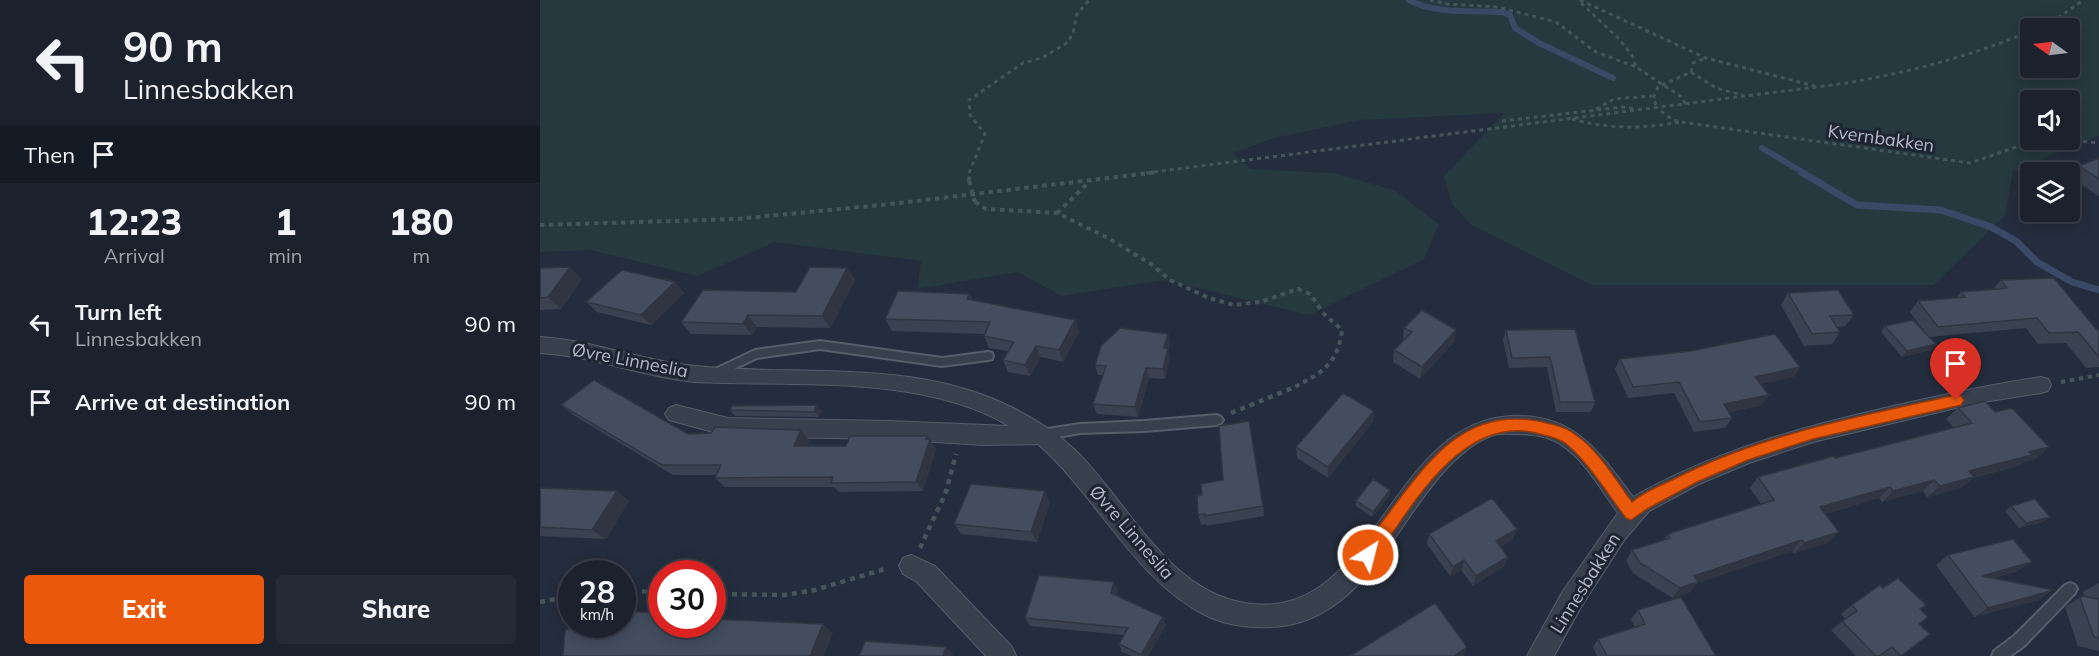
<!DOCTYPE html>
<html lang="en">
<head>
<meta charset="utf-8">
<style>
  body { margin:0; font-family:Mulish,sans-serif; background:#242a36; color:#f1f3f6; height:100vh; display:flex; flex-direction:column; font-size:22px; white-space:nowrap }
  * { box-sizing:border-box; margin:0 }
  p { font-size:20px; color:#a0a4aa }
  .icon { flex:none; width:33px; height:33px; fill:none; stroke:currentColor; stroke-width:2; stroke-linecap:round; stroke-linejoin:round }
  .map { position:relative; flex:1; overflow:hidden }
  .details { display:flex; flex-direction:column; background:#1b222e; width:540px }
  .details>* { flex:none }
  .hud { background:#1b222e; color:#f1f3f6; overflow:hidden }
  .needle { width:39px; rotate:284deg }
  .buttons { position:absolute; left:1480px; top:18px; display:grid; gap:12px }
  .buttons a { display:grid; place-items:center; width:60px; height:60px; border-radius:6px; background:#1b222e; box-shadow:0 3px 15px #0003,0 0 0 2px #393f4a; font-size:30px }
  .speed { position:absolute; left:18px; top:560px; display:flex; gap:12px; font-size:30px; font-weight:700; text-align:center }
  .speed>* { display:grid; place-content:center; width:78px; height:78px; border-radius:50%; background:#1b222e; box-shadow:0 3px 15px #0003,0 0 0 2px #393f4a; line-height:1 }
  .speed small { font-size:15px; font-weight:400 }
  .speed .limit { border:9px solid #d22; background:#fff; color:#111 }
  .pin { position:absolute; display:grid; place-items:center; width:51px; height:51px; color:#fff; margin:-62px -26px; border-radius:50% 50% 50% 0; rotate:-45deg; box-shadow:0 0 6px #0007 }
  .pin .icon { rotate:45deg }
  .me { position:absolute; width:66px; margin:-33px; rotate:36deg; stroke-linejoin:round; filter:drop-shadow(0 0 4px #0008) }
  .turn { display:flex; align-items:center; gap:21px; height:126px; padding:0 24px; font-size:27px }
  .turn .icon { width:78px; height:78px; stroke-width:2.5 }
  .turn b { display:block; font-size:42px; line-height:51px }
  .then { display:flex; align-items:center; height:57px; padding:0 24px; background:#0003; gap:12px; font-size:22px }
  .eta { display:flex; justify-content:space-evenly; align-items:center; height:102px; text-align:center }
  .eta b { font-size:36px; font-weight:800; line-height:42px }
  .cta { display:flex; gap:12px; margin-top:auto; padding:12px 24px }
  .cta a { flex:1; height:69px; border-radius:6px; background:#ea580c; color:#fff; font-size:24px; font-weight:800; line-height:69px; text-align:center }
  .cta a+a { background:#242a36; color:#f1f3f6 }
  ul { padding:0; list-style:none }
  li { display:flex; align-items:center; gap:18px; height:78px; padding:0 24px }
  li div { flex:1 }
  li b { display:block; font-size:22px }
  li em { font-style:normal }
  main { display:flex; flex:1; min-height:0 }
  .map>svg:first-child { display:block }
</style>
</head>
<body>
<main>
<section class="details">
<div class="hud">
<div class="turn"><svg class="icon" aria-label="left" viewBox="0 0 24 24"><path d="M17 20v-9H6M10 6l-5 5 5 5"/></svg><div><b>90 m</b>Linnesbakken</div></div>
<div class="then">Then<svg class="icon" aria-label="arrive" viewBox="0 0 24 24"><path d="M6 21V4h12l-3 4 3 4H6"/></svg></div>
</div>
<div class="eta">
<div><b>12:23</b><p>Arrival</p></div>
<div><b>1</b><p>min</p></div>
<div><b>180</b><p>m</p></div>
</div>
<ul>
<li><svg class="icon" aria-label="left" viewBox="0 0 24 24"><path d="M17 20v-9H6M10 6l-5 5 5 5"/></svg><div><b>Turn left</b><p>Linnesbakken</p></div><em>90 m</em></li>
<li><svg class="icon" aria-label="arrive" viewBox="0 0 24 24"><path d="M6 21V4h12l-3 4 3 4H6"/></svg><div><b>Arrive at destination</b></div><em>90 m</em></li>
</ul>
<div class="cta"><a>Exit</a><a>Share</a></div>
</section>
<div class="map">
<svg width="1559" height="656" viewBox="0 0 1559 656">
  <rect width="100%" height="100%" fill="#242d3d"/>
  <path fill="#26393e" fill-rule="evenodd" d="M 0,0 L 1559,0 L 1559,136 L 1473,171 L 1465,216 L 1393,285 L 1052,285 L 933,226 L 912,204 L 904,176 L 964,113 L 819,120 L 735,138 L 693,153 L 711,169 L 793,173 L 854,190 L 899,224 L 884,259 L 769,315 L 624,280 L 521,296 L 478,272 L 377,289 L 381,261 L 235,242 L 157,276 L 51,250 L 0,252 ZM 1491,28 L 1530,28 L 1530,68 L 1491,68 ZM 1491,100 L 1530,100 L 1530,140 L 1491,140 Z"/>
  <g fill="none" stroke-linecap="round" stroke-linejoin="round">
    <path stroke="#3a4965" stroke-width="6" d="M 869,0 C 898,15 930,10 962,12 L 970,15 L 975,28 L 999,43 L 1073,78
      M 1222,148 L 1264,173"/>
    <path stroke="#3a4965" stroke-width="7" d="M 1261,172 L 1317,205 L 1401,210 L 1451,227 L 1476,241 L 1497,262 L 1532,282 L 1559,290"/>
    <g stroke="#565d6b" stroke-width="4">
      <path id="lane" d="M 280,341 L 402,358 L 448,352 L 452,353 L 453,356 L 452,359 L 448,360 L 402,366 L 280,349 L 217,358 L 175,378 L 171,377 L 170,374 L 171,371 L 215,350 Z
        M 677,415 L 681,417 L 683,420 L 681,423 L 677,425 L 604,431 L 540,433 L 501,440 L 497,438 L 495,435 L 497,432 L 501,430 L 540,424 L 604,421 Z
        M 1530,583 L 1535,585 L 1537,589 L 1535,593 L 1484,646 L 1470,656 L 1452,656 L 1454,651 L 1474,636 L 1525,585 Z"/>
    </g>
    <g stroke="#565d6b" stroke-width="2">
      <path id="street" d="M 0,337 C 50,340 97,359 146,365 C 256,378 375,356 477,410 C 498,421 518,434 535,450 C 588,501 626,590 705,603 C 834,625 848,422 971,416 C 1034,413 1059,451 1093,497 C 1172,452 1257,428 1345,408 C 1397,396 1448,385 1501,377 L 1508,379 L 1511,385 L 1508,391 L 1501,393 L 1437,403 L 1273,442 L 1209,463 L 1159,484 L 1109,511 L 1085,539 L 1041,607 L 1014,656 L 987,656 L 1023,591 L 1078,513 C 1061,490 1045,460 1020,444 C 1008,436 991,434 976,434 C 969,434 960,433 954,435 C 937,440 921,454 909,466 C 855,522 822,624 731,627 C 708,628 685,625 665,615 C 595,580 557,496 498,444 L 443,445 L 349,439 L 188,436 L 129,420 L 125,414 L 129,408 L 136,405 L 188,418 L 349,421 L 469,426 C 382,374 254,387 155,382 C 103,377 53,356 0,353 Z
        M 371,555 L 395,566 L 472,647 L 476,656 L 446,656 L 377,582 L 363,574 L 359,566 L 363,558 Z"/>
    </g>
    <path stroke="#44565b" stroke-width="3" stroke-dasharray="4 4" stroke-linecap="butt" d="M 890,0 L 907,4 L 958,7 L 1016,22 L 1056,52 L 1096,67
      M 1040,0 L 1166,58 L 1275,86
      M 1041,3 L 1078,38 L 1092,55 L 1096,67 L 1143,98 L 1145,104
      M 1496,28 L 1521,16 L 1543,0
      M 1151,72 L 1176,88 L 1203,95
      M 1151,72 L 1153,63 L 1166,58
      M 1116,105 L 1113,98 L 1118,87 L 1151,72
      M 1056,109 L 1074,99 L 1112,96
      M 1121,111 L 1133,120 L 1141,122 L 1430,163 L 1494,141 L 1526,140 L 1559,143
      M 1032,119 C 1067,129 1104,129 1140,122
      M 962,121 L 1083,107 L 1095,109
      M 429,173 L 445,134 L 430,115 L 429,100 L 483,63 L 502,58 L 528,42 L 533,33 L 537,14 L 549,0
      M 606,173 L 1307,83 C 1370,72 1431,56 1491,31"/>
    <path stroke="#44565b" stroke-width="4" stroke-dasharray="4.5 4.5" stroke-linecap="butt" d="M 429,181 L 430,172
      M 435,202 L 446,209 L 517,213 L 568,238 L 611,264 L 630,280 L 669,298 L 694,305 L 720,302 L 758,289 L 770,294 L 784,314 L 802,330 C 798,364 781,374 752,388
      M 517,213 L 551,180
      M 0,225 L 197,219 L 351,204 L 618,172
      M 1521,382 L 1559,375"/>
    <path stroke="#44565b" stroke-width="4.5" stroke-dasharray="5 5" stroke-linecap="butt" d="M 691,413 L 755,387
      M 380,548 L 406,492 L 416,454
      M 82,591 L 122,592
      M 172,594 L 244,595 L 275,590 L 348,568
      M 0,602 L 32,596"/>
    <use href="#lane" fill="#383f4d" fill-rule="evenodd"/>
    <use href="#street" fill="#383f4d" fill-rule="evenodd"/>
    <path stroke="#44565b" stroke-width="4" stroke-dasharray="4.5 4.5" stroke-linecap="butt" d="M 429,181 L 435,202"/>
  </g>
  <path fill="#3a4251" d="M 1559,158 L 1559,196 L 1530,177 L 1539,166 Z
    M 30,267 L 42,279 L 21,309 L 0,310 L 0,268 Z
    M 307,268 L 315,280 L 290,328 L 217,327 L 212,335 L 151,334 L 141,322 L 256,292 Z
    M 1461,280 L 1557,330 L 1559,330 L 1559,367 L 1546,368 L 1526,343 L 1498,344 L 1486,328 L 1389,337 L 1391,350 L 1362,357 L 1341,332 L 1345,326 L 1384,331 L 1370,312 L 1378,301 L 1416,298 L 1421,292 L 1453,289 Z
    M 135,282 L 144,293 L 111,325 L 57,312 L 46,302 Z
    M 1248,293 L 1314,315 L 1305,326 L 1297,327 L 1300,332 L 1292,344 L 1264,346 L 1241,305 Z
    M 429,294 L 433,300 L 535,320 L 539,332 L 523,362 L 501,357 L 490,376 L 468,372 L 463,360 L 468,351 L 449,348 L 444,336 L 445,334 L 352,331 L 345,319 Z
    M 864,328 L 914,342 L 880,379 L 853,362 L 854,350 L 864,340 L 863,339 Z
    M 1035,329 L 1055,402 L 1051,412 L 1016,412 L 1007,367 L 969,368 L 963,340 L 966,330 Z
    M 628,334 L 630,344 L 628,349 L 630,358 L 625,379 L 609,378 L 598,417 L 557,414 L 553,404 L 562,375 L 558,375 L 555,365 Z
    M 1080,359 L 1260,367 L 1253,377 L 1221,384 L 1222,405 L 1189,412 L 1192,418 L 1185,428 L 1154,432 L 1134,393 L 1088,398 L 1075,369 Z
    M 21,405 L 148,434 L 261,430 L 269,440 L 267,446 L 306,446 L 387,436 L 396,449 L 383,491 L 299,492 L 294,487 L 185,487 L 175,478 L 176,475 L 133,475 L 33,415 Z
    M 1418,408 L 1496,459 L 1484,462 L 1478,466 L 1433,478 L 1421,488 L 1387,497 L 1383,491 L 1342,502 L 1339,498 L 1285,514 L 1288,543 L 1254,553 L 1252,551 L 1157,583 L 1150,592 L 1132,598 L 1093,573 L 1086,561 L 1092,550 L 1124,540 L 1128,534 L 1221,504 L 1210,488 L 1218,477 L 1414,428 L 1406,419 Z
    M 190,410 L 282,411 L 279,417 L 195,416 Z
    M 833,422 L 788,478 L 757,458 L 756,447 Z
    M 0,488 L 77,491 L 89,501 L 66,539 L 0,536 Z
    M 850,490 L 849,496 L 832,517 L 816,506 L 816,501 Z
    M 510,502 L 497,542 L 421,534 L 414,524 Z
    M 723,506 L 724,516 L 667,526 L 666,524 L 661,525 L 658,515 Z
    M 1471,506 L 1503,522 L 1479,528 L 1465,511 Z
    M 889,534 L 973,539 L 960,547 L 968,557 L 964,566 L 933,586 L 921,570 L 910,576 L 887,544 Z
    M 1408,555 L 1492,562 L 1477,571 L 1454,578 L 1499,600 L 1434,617 L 1396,565 Z
    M 1559,583 L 1559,651 L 1538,646 L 1525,607 L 1542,596 L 1544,596 L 1543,592 Z
    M 1343,588 L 1380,609 L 1379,624 L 1390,634 L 1360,656 L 1316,656 L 1291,630 L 1305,619 L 1301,614 L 1312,605 Z
    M 578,590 L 576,595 L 626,625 L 608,656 L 592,656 L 582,652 L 579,644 L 584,635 L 490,626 L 485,618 Z
    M 1098,610 L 1176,656 L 1057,656 L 1053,647 L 1058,639 L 1095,627 L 1091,619 Z"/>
  <path fill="#2f3642" d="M 30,267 L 42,279 L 21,309 L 8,297 Z
    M 307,268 L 315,280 L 290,328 L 282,316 Z
    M 135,282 L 144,293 L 111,325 L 101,315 Z
    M 429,294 L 435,306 L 427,299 Z
    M 208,315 L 217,327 L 212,335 L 203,324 Z
    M 535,320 L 539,332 L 523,362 L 519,350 Z
    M 916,330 L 914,342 L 880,379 L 882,367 Z
    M 628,334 L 630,344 L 628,349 L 630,358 L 625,379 L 623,369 L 624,348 Z
    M 1396,344 L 1391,350 L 1362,357 L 1367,351 Z
    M 496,346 L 501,357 L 490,376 L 485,365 Z
    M 1260,367 L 1253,377 L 1209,387 L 1215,377 Z
    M 606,368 L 609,378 L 598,417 L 595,407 Z
    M 1229,395 L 1222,405 L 1178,414 L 1184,404 Z
    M 277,405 L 282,411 L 279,417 L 274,412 Z
    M 834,411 L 833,422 L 788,478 L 788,467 Z
    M 261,430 L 269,440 L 262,456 L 254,446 Z
    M 387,436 L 396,449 L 383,491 L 376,482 Z
    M 1509,447 L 1496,459 L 1484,462 L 1478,466 L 1433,478 L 1421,488 L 1387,497 L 1400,486 L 1429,471 L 1489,452 Z
    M 1394,480 L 1383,491 L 1342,502 L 1353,491 Z
    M 1350,487 L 1339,498 L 1270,518 L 1280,507 Z
    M 850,490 L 849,496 L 832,517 L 833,512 Z
    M 77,491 L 89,501 L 66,539 L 52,530 Z
    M 505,491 L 510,502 L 497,542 L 491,532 Z
    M 1510,517 L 1503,522 L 1479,528 L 1486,523 Z
    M 977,529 L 973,539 L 953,551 L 956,541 Z
    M 1299,532 L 1288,543 L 1254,553 L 1264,543 Z
    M 1262,540 L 1252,551 L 1157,583 L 1150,592 L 1132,598 L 1140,588 L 1154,576 Z
    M 968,557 L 964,566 L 933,586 L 936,576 Z
    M 924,560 L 921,570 L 910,576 L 913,567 Z
    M 1492,562 L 1477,571 L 1428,585 L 1442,576 Z
    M 574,582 L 578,590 L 575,601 L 571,593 Z
    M 1514,590 L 1499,600 L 1434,617 L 1448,608 Z
    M 623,617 L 626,625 L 608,656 L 602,656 L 601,655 Z
    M 283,624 L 293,633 L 284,656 L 270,656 Z
    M 406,647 L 414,656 L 403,656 Z
    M 927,647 L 924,656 L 914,656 Z"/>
  <path fill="#434d5e" stroke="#2f3642" stroke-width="1.5" d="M 1559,158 L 1559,179 L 1539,166 Z
    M 30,267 L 8,297 L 0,298 L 0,268 Z
    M 270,267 L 307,268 L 282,316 L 208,315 L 203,324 L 141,322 L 163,290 L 256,292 Z
    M 82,270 L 135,282 L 101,315 L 46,302 Z
    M 1514,278 L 1557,330 L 1559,330 L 1559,357 L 1538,332 L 1509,333 L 1497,318 L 1398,327 L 1378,301 L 1425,297 L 1421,292 L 1467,288 L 1461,280 Z
    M 1298,290 L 1314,315 L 1290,316 L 1300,332 L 1272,334 L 1248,293 Z
    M 358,291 L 429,294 L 427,299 L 535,320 L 519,350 L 496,346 L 485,365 L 463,360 L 474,342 L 444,336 L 450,322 L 345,319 Z
    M 882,310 L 916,330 L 882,367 L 854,350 L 872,332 L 864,328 Z
    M 1373,320 L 1396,344 L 1367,351 L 1345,326 Z
    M 580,328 L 628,334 L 624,348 L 628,348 L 623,369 L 606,368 L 595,407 L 553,404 L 566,366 L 555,365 L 561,346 Z
    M 1035,329 L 1055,402 L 1020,402 L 1010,357 L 972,358 L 966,330 Z
    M 1235,334 L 1260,367 L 1215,377 L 1229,395 L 1184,404 L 1192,418 L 1160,422 L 1139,382 L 1093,387 L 1080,359 L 1151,351 Z
    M 54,380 L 148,434 L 171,433 L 175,427 L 261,430 L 254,446 L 306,446 L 310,436 L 387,436 L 386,439 L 390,439 L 376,482 L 291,483 L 293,477 L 175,478 L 181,465 L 122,465 L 21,405 Z
    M 803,393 L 834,411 L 788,467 L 756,447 Z
    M 1445,401 L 1455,412 L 1472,408 L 1509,447 L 1489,452 L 1492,455 L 1429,471 L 1434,477 L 1400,486 L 1394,480 L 1353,491 L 1350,487 L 1280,507 L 1299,532 L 1264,543 L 1262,540 L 1154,576 L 1158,582 L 1140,588 L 1100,563 L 1092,550 L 1130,538 L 1128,534 L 1234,500 L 1218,477 L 1294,456 L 1295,458 L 1432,423 L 1418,408 Z
    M 277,405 L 274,412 L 190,410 L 192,406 Z
    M 709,421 L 723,506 L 664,516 L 665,514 L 658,515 L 657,496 L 662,495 L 661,484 L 683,480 L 679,426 Z
    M 833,479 L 850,490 L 833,512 L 816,501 Z
    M 431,484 L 505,491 L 491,532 L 414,524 Z
    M 0,488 L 77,491 L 52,530 L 0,527 Z
    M 952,498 L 977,529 L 956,541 L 968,557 L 936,576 L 924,560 L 913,567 L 889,534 Z
    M 1495,499 L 1510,517 L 1486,523 L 1471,506 Z
    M 1473,539 L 1492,562 L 1442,576 L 1514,590 L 1448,608 L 1408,555 Z
    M 499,575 L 574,582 L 571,593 L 623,617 L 601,655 L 579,644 L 588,628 L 485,618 Z
    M 1358,578 L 1386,605 L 1380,609 L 1388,617 L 1379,624 L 1390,634 L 1361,656 L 1352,647 L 1339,656 L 1336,656 L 1302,621 L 1317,611 L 1312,605 L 1340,585 L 1343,588 Z
    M 1542,596 L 1559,599 L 1559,638 L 1554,637 L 1540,598 Z
    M 1141,597 L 1176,656 L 1067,656 L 1058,639 L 1105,624 L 1098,610 Z
    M 895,603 L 927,647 L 914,656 L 810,656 Z
    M 82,611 L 122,613 L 122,624 L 172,624 L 172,619 L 283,624 L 270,656 L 23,656 L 25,630 L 42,624 L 82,624 Z
    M 325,641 L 406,647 L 403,656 L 319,656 Z"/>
  <path fill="#ea580c" stroke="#983908" stroke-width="1.5" d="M 1416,395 L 1421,396 L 1424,400 L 1421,405 L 1273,439 L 1208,460 L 1157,482 L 1107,509 L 1091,520 L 1086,518 C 1069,496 1046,459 1025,443 C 1015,436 1003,435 991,432 C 918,419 870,510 834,560 L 828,563 L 822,560 L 820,555 C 827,539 841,524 851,510 C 890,458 926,408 998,421 C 1011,424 1025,426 1036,435 C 1059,451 1076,480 1092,502 C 1103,492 1119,486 1132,480 C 1221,434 1320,416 1416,395 Z"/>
  <g text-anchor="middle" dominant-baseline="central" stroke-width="6" stroke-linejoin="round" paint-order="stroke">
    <g font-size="18" fill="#b4bac8" stroke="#1d2432">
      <text transform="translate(1341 138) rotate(8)">Kvernbakken</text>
      <text transform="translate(90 360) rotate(11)">Øvre Linneslia</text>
      <text transform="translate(592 532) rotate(49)">Øvre Linneslia</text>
      <text transform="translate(1045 583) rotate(-58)">Linnesbakken</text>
    </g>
  </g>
</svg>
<div class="buttons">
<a><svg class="needle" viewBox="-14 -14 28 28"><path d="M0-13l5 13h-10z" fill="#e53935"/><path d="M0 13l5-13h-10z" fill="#a0a4aa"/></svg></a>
<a><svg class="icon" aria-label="sound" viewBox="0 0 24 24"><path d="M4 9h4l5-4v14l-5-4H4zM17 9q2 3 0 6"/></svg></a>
<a><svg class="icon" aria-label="layers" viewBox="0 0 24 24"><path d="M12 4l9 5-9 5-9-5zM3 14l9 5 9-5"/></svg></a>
</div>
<div class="speed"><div>28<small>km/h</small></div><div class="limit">30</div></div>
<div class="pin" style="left:1416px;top:400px;background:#d93025"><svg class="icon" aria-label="arrive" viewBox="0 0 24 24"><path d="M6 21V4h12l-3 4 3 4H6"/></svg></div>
<svg class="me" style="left:828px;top:555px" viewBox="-20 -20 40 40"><circle r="17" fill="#ea580c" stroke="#fff" stroke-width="3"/><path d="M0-11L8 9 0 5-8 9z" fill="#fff"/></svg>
</div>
</main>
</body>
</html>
